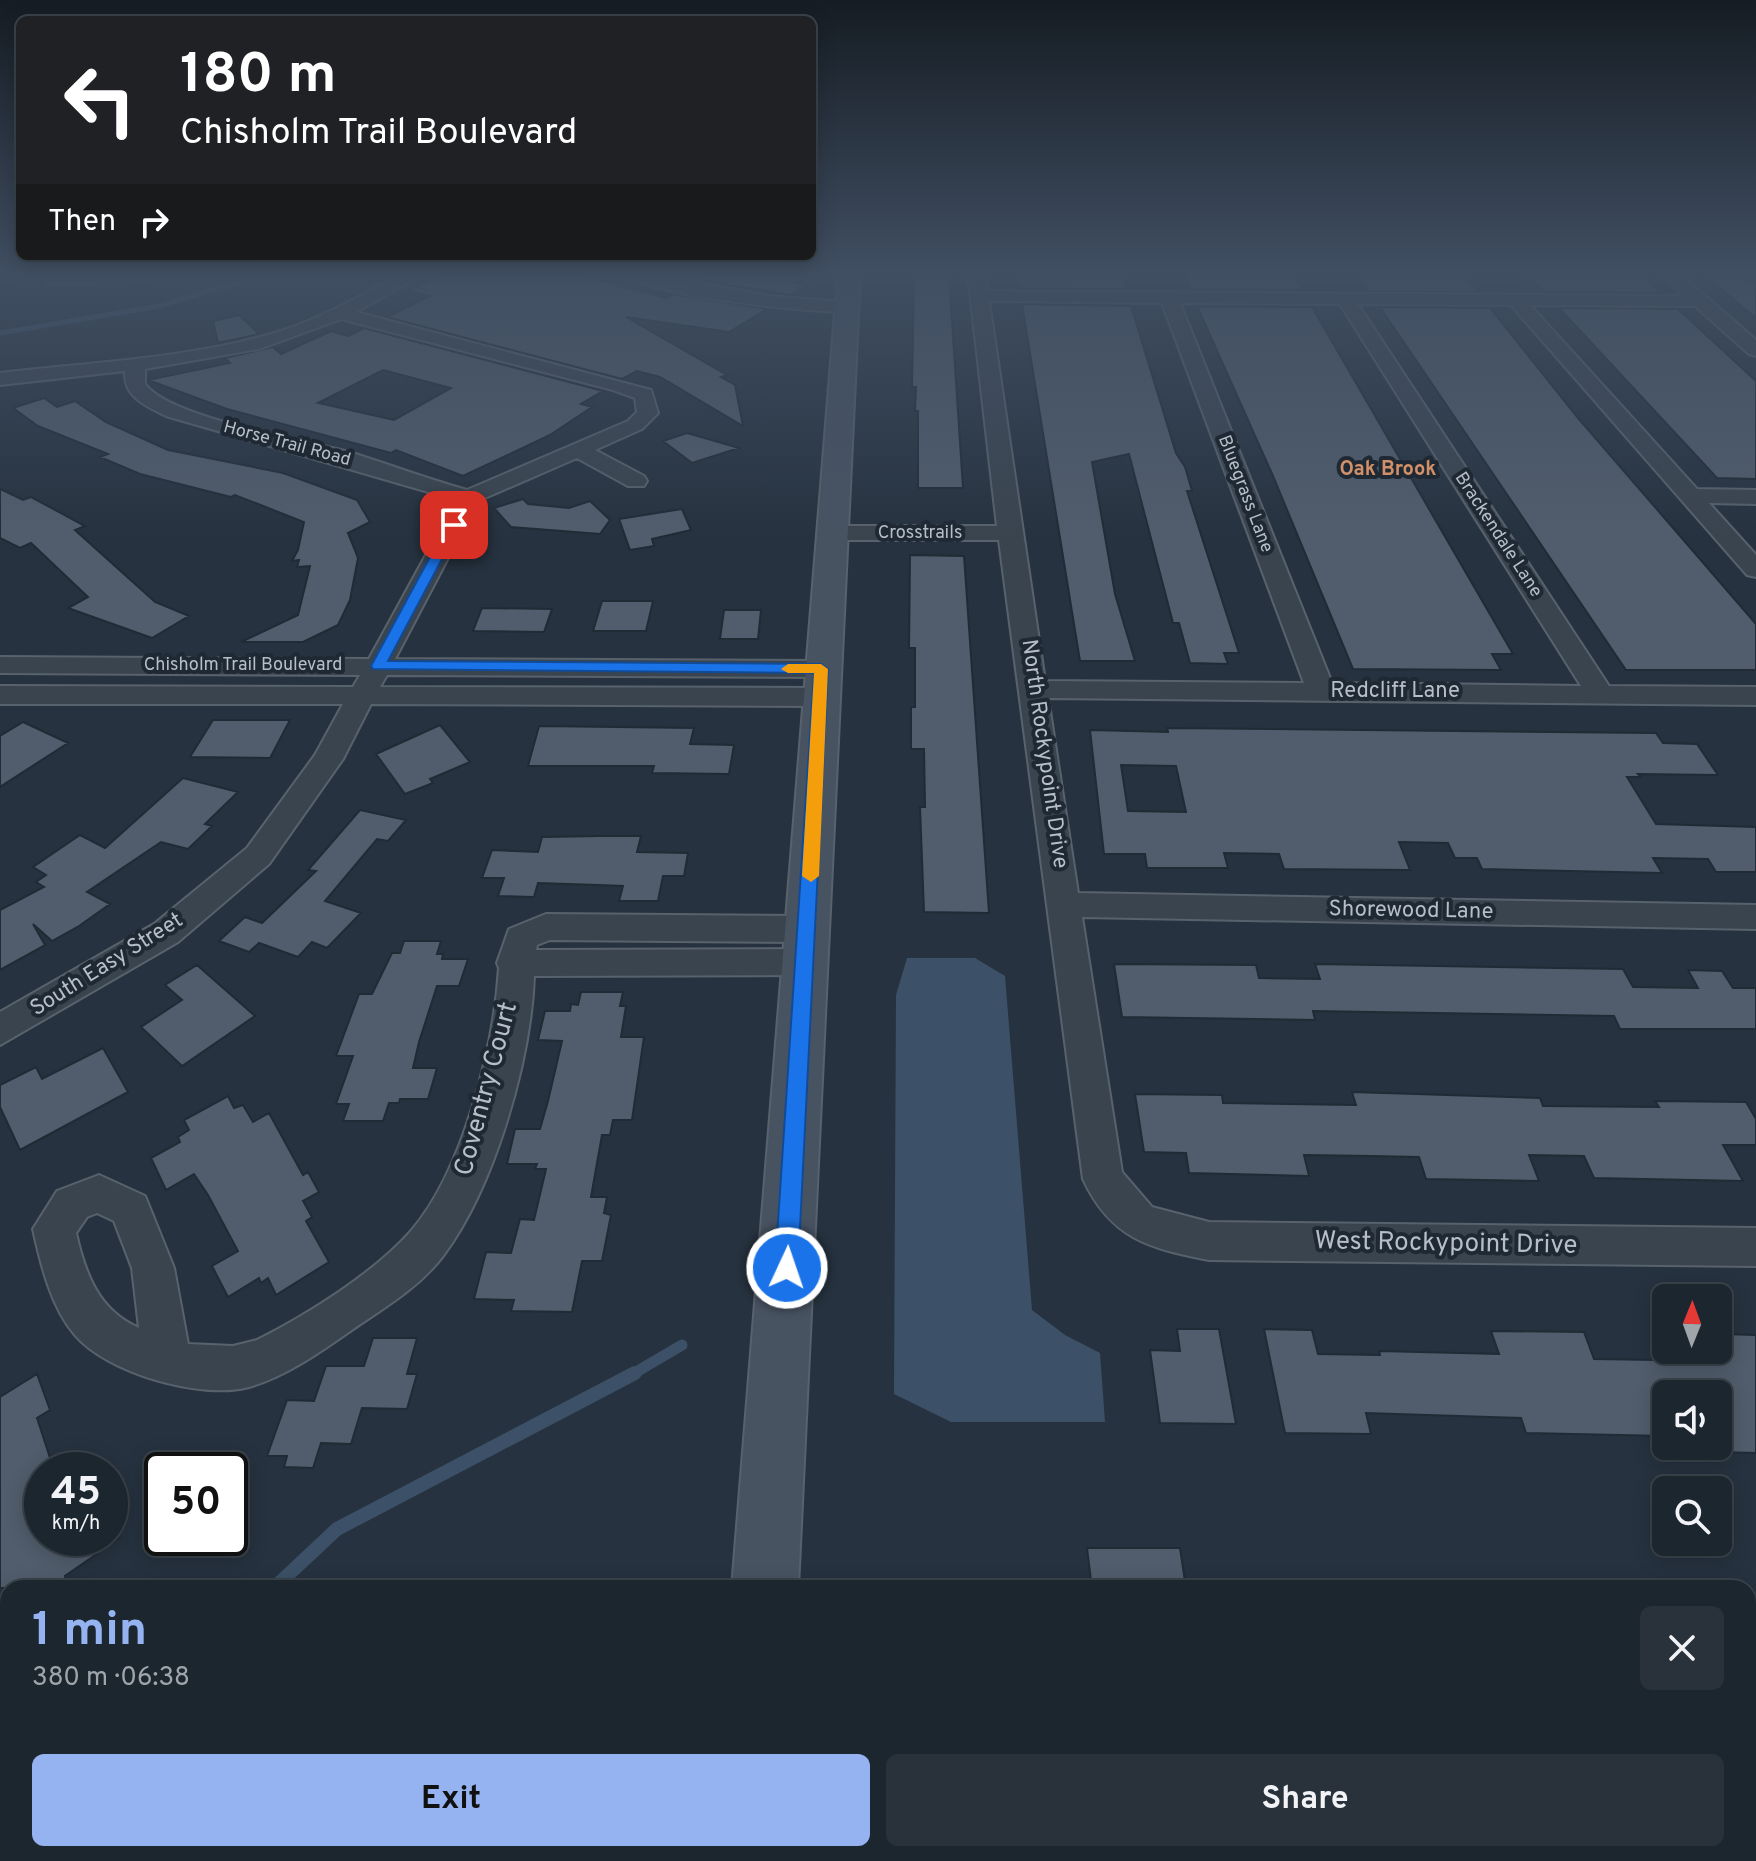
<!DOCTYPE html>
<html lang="en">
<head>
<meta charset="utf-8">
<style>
  body { margin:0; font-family:Overpass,sans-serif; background:#29323b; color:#f1f3f6; height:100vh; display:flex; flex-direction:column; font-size:30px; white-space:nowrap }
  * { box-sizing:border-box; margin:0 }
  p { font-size:26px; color:#a0a5aa }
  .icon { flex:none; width:44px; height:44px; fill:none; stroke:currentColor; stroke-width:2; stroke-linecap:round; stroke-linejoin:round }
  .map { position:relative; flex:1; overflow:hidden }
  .panel { position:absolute; left:0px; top:1580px; width:1756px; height:282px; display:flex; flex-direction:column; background:#1c262f; border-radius:24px 24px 0 0; box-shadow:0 4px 20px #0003,0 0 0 2px #3a434b }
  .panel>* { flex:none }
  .banner { position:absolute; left:16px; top:16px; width:800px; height:244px; border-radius:12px; box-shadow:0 4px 20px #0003,0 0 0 2px #3a434b; background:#202124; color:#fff; overflow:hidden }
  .needle { width:52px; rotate:1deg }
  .controls { position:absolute; left:1652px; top:1284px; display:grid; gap:16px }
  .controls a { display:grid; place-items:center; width:80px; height:80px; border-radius:12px; background:#1c262f; box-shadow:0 4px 20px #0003,0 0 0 2px #3a434b; font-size:40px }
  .speed { position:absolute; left:24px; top:1452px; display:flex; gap:16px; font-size:40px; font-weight:700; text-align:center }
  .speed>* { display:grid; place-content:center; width:104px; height:104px; border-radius:50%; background:#1c262f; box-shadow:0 4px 20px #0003,0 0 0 2px #3a434b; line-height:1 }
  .speed small { font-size:20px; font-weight:400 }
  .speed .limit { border:4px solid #111; border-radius:12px; background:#fff; color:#111 }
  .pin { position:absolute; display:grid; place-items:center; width:68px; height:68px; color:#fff; margin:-34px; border-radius:16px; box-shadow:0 4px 12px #0006 }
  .me { position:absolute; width:88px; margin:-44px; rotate:3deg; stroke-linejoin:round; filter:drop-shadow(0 0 6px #0008) }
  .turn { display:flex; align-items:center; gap:28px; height:168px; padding:0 32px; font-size:36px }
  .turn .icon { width:104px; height:104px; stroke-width:2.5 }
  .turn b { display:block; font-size:56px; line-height:68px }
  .then { display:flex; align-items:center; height:76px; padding:0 32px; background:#0003; gap:16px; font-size:30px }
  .round { display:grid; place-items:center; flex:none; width:84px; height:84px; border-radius:12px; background:#29323b }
  .headline { display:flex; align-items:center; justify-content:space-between; height:136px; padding:0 32px }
  h1 { font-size:48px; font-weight:700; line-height:60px; color:#95b2f1 }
  .primary-button { display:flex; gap:16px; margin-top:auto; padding:16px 32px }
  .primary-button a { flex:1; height:92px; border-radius:12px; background:#95b2f1; color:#111; font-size:32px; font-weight:700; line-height:92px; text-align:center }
  .primary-button a+a { background:#29323b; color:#f1f3f6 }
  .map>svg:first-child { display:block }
</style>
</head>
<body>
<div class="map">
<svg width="1756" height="1861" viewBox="0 0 1756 1861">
  <rect width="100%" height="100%" fill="#26323f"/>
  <path fill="#3c5167" d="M 907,958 L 975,958 L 1005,976 L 1032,1310 L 1065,1335 L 1100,1353 L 1105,1422 L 951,1422 L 894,1394 L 896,995 Z"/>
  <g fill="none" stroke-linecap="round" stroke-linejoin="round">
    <path stroke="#3c5167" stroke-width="5" d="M 0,333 L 159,306 L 263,275"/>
    <path stroke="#3c5167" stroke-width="11" d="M 631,1375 L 682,1345"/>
    <path stroke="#3c5167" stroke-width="14" d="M 274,1588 L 337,1529 L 635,1373
      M 0,1859 L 8,1852"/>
  </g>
  <path fill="#515d6c" stroke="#212b36" stroke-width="2" fill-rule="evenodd" d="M 442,275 L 581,275 L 666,298 L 674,294 L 767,309 L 729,332 L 626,317 L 727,375 L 721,377 L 735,385 L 743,426 L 660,377 L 637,371 L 622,379 L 387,317 L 430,296 L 408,291 Z
    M 708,275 L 808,275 L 795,283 L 807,285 L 791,295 L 700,280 Z
    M 914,275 L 949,275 L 963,488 L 918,488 L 918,411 L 915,411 L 916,387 L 912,387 Z
    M 1018,275 L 1122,275 L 1126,289 L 1020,288 Z
    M 1186,275 L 1294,275 L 1303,290 L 1191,289 Z
    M 1358,275 L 1465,275 L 1478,292 L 1368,291 Z
    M 1528,275 L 1642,275 L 1661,293 L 1544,292 Z
    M 1705,275 L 1742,275 L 1756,286 L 1756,318 Z
    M 1022,304 L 1131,306 L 1176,453 L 1185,467 L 1192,491 L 1187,491 L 1239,653 L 1224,653 L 1228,664 L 1190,663 L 1179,623 L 1173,623 L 1129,454 L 1092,462 L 1115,594 L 1135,661 L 1080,661 Z
    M 1197,306 L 1312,307 L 1513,654 L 1492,654 L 1501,670 L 1353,669 L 1273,476 Z
    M 1380,307 L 1490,308 L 1578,418 L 1756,624 L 1756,670 L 1626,670 Z
    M 1559,308 L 1678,309 L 1756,381 L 1756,479 L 1717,478 Z
    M 239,315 L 259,334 L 218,343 L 213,321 Z
    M 364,328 L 603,391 L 581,404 L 592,407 L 550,435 L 463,476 L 396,450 L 391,453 L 227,409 L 148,380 L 230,363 L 225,358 L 273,347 L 281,354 L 331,331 L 348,336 ZM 383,370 L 451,388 L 394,420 L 318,403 Z
    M 44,398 L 57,407 L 75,401 L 106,422 L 168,450 L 283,473 L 357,500 L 370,522 L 348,533 L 358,558 L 350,600 L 338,625 L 303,642 L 241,642 L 298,615 L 310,566 L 297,567 L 299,560 L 292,561 L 298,550 L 304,522 L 235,495 L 231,497 L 140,474 L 100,457 L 108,454 L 38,426 L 13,408 Z
    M 687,433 L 739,448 L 692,463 L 663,441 Z
    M 0,489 L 23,500 L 31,497 L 85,526 L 75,530 L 155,602 L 189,616 L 152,638 L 68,608 L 88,597 L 31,543 L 20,548 L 0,538 Z
    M 523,499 L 528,504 L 569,508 L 590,501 L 610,520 L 600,534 L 511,527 L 494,508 Z
    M 682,509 L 691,530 L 652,539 L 654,546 L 630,550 L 619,519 Z
    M 910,555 L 964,556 L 989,913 L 924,912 L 920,807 L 925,807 L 924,749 L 911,749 L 911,707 L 915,707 L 915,648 L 909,648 Z
    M 602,601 L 653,601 L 646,631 L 593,631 Z
    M 482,608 L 552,609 L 544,632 L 473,631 Z
    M 724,610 L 761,610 L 758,639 L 720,639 Z
    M 213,720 L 290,720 L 270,758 L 190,757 Z
    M 23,722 L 68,743 L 0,787 L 0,736 Z
    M 440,725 L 470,762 L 430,779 L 433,783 L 405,794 L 376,754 Z
    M 539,726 L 694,728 L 690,744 L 734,745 L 729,774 L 652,773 L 654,766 L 528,766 Z
    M 1167,728 L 1656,733 L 1663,743 L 1697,744 L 1718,775 L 1638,774 L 1641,777 L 1627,777 L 1656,824 L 1756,827 L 1756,872 L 1716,872 L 1708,859 L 1653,858 L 1662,873 L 1482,869 L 1477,858 L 1455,858 L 1448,843 L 1399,842 L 1410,870 L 1284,869 L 1279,854 L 1224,853 L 1228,868 L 1147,868 L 1145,854 L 1104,854 L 1090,730 L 1168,732 ZM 1121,765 L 1176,766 L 1186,812 L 1128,811 Z
    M 183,778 L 238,792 L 205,824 L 212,826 L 188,849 L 161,842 L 87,892 L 110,904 L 79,926 L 52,941 L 33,924 L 45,945 L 0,970 L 0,910 L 44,887 L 36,882 L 46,875 L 33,867 L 80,835 L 105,848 Z
    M 360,810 L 406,820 L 388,841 L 377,839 L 325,901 L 361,913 L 327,948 L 312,942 L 298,957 L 259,943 L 249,952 L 219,941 L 245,917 L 262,923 L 316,871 L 308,870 Z
    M 600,836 L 641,836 L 637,852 L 688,853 L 684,876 L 663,876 L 658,901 L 619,901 L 623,886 L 598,885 L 538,883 L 534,897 L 498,896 L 504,878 L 482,878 L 492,850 L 538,852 L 542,837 Z
    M 404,941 L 441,941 L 437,954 L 443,954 L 442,959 L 468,959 L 459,986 L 437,986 L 419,1042 L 413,1068 L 437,1068 L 428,1099 L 400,1099 L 399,1103 L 389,1103 L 383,1121 L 343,1121 L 349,1104 L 336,1104 L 353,1056 L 336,1056 L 359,994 L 372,994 L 392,953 L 400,953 Z
    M 1114,964 L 1256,965 L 1259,978 L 1320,979 L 1315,964 L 1623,969 L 1633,987 L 1698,988 L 1688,970 L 1722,971 L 1733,988 L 1756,988 L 1756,1029 L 1620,1029 L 1614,1016 L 1313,1011 L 1315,1020 L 1122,1017 Z
    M 197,965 L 255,1016 L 182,1066 L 141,1027 L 182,1000 L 165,985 Z
    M 581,992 L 623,992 L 620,1006 L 626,1006 L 621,1037 L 644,1037 L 632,1120 L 613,1120 L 610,1135 L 602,1135 L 591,1197 L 607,1197 L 604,1213 L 611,1215 L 602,1261 L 582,1261 L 572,1312 L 511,1311 L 514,1300 L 474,1299 L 486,1252 L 511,1253 L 520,1219 L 534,1220 L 546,1169 L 535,1169 L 537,1164 L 507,1164 L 515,1129 L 540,1129 L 548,1101 L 562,1041 L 538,1040 L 545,1011 L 570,1011 L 571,1004 L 578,1005 Z
    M 103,1048 L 128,1092 L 20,1150 L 0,1107 L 0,1085 L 36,1067 L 42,1079 Z
    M 1352,1092 L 1540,1098 L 1543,1106 L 1659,1107 L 1655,1101 L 1746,1102 L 1756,1119 L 1756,1145 L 1723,1145 L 1743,1181 L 1594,1178 L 1584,1156 L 1529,1155 L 1539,1181 L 1426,1179 L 1419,1157 L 1371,1156 L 1304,1155 L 1309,1176 L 1189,1173 L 1186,1153 L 1144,1152 L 1135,1094 L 1222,1095 L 1223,1103 L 1356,1105 Z
    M 228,1096 L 234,1108 L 243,1105 L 253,1122 L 269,1113 L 303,1175 L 308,1172 L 319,1192 L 303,1201 L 312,1217 L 306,1221 L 329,1262 L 276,1295 L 268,1278 L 261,1283 L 259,1278 L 228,1297 L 212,1266 L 238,1251 L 208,1195 L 194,1174 L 166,1190 L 151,1158 L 180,1142 L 178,1137 L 189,1130 L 184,1120 Z
    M 1177,1329 L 1219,1329 L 1236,1424 L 1160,1423 L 1150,1350 L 1180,1351 Z
    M 1264,1329 L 1312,1330 L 1318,1354 L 1380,1355 L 1379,1351 L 1499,1354 L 1491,1331 L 1584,1332 L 1594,1359 L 1656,1360 L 1652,1350 L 1730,1350 L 1723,1334 L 1756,1335 L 1756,1453 L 1718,1452 L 1718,1394 L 1666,1394 L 1666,1436 L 1526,1433 L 1521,1418 L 1366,1413 L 1371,1434 L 1285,1433 Z
    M 373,1338 L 417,1338 L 407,1374 L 417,1374 L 407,1409 L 362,1408 L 351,1444 L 321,1443 L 313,1468 L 284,1467 L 287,1456 L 267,1456 L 287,1400 L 314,1401 L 326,1366 L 364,1366 Z
    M 37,1374 L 50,1410 L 37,1418 L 54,1470 L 42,1470 L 42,1538 L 120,1538 L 65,1576 L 68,1588 L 0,1588 L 0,1397 Z
    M 1087,1548 L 1180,1548 L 1186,1588 L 1092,1588 Z"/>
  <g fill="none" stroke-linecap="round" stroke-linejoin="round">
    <g stroke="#58626c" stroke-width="4">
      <path id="street" d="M 44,275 L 163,275 L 155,280 L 51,283 L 45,282 Z
        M 400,275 L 422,275 L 356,312 L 651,390 L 658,413 L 642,429 L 595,450 L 644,476 L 647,481 L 644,486 L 628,486 L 577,458 L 478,501 L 395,659 L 821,661 L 831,663 L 835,669 L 831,675 L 821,677 L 387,675 L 380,687 L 820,688 L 830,691 L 834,697 L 830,703 L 820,706 L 371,704 L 343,759 L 269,864 L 178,942 L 0,1045 L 0,1012 L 154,924 L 247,848 L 315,755 L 343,704 L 0,704 L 0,686 L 353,687 L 360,675 L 0,673 L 0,657 L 369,659 L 456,500 L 166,416 C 146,406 123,397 125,371 L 0,385 L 0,373 C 93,362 187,359 278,332 C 321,318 360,296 400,275 ZM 341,319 L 613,390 L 635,398 L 637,412 L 628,421 L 467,490 C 427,479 388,464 349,452 C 305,440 169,418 145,384 L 145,369 L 259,349 Z
        M 630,275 L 661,275 L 768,296 L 847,302 L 856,307 L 847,312 C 808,312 655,297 630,275 Z
        M 968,275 L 986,275 L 988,291 L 1683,296 L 1662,275 L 1681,275 L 1756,340 L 1756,356 L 1749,354 L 1695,306 L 1530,305 L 1697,489 L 1756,490 L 1756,504 L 1709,503 L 1756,555 L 1756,577 L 1747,575 L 1511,305 L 1358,304 L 1609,686 L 1756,687 L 1756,705 L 1048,698 L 1078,893 L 1756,905 L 1756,929 L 1082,917 L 1122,1172 L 1152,1207 L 1209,1222 L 1756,1228 L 1756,1266 L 1209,1260 C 1149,1248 1111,1239 1083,1179 L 999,540 L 831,540 L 819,533 L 831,526 L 997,526 ZM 989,301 L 1162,303 L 1304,683 L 1045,681 ZM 1180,303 L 1340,304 L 1581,686 L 1332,683 Z
        M 546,914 L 808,916 L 820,920 L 825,929 L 820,938 L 808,942 L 550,940 L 537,945 L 536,950 L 806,949 L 818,953 L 823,962 L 818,971 L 806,975 L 534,976 C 531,1061 494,1188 443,1256 C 421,1285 389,1305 359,1325 C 324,1349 290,1375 249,1387 C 201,1400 107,1373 75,1335 C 51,1307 41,1265 33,1229 L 57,1191 L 99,1175 L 145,1196 L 174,1268 L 188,1344 L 233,1346 L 257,1340 C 307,1315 374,1273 411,1231 C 463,1171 494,1046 499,968 L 497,963 L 509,929 ZM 97,1213 L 114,1221 L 132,1268 L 139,1328 C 98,1310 85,1273 76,1233 L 87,1217 Z"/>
    </g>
    <g stroke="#58626c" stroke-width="4">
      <path id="secondary" d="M 838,275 L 860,275 L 798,1588 L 732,1588 Z
        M 706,1854 L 780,1854 L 781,1861 L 705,1861 Z"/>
    </g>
    <use href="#street" fill="#3a444f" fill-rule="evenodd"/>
    <use href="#secondary" fill="#485362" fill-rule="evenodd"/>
  </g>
  <linearGradient id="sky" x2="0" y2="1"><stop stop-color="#151c23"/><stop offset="0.51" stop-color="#414f63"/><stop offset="1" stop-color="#414f63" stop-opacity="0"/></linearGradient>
  <rect width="1756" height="536" fill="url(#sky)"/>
  <path fill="#1a73e8" stroke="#114b97" stroke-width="2" d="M 449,522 L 460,525 L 388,661 L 821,664 L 828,669 L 798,1268 L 795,1276 L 787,1279 L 779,1276 L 775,1268 L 814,673 L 373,669 L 371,666 Z"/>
  <path fill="#f59e0b" d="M 821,664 L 828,669 L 819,876 L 811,882 L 802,876 L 814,673 L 788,673 L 781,669 L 788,664 Z"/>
  <g text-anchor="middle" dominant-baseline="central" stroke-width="8" stroke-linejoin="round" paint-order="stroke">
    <g font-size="18" fill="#b6bfc9" stroke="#1f2934">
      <text transform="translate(287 444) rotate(15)">Horse Trail Road</text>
      <text transform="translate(1245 494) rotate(69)">Bluegrass Lane</text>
      <text x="920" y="533">Crosstrails</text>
      <text transform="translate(1498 535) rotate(57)">Brackendale Lane</text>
      <text x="243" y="665">Chisholm Trail Boulevard</text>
    </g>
    <g font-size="20" font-weight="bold" fill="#d29069" stroke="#1f2934">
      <text x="1388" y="470">Oak Brook</text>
    </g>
    <g font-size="22" fill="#b6bfc9" stroke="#1f2934">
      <text x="1395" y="691">Redcliff Lane</text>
      <text transform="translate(1044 754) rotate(82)">North Rockypoint Drive</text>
      <text transform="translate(1411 911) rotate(1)">Shorewood Lane</text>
      <text transform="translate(107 965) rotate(-32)">South Easy Street</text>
    </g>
    <g font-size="26" fill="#b6bfc9" stroke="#1f2934">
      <text transform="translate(487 1089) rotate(-75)">Coventry Court</text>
      <text transform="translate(1446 1244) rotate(1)">West Rockypoint Drive</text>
    </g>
  </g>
</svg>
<div class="controls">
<a><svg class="needle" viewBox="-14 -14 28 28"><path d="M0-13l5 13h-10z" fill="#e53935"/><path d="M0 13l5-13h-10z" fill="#a0a5aa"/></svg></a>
<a><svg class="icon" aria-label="sound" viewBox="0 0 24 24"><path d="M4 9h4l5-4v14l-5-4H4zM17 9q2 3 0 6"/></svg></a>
<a><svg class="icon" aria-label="search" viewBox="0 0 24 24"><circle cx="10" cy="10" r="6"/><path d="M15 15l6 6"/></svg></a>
</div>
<div class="speed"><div>45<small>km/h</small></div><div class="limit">50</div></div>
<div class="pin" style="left:454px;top:525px;background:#d93025"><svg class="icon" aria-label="arrive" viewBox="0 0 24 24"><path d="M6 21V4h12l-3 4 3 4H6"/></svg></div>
<svg class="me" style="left:787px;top:1268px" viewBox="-20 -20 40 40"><circle r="17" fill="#1a73e8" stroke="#fff" stroke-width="3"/><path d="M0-11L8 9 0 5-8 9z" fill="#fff"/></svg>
<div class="banner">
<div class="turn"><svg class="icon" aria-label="left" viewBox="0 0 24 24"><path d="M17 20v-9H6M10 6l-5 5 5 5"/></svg><div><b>180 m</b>Chisholm Trail Boulevard</div></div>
<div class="then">Then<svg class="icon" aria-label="right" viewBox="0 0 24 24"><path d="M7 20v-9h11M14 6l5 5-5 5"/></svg></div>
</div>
<section class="panel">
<div class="headline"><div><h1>1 min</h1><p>380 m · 06:38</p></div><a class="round"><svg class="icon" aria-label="close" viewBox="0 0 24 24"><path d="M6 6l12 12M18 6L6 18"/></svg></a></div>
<div class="primary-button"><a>Exit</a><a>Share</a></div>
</section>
</div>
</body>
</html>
